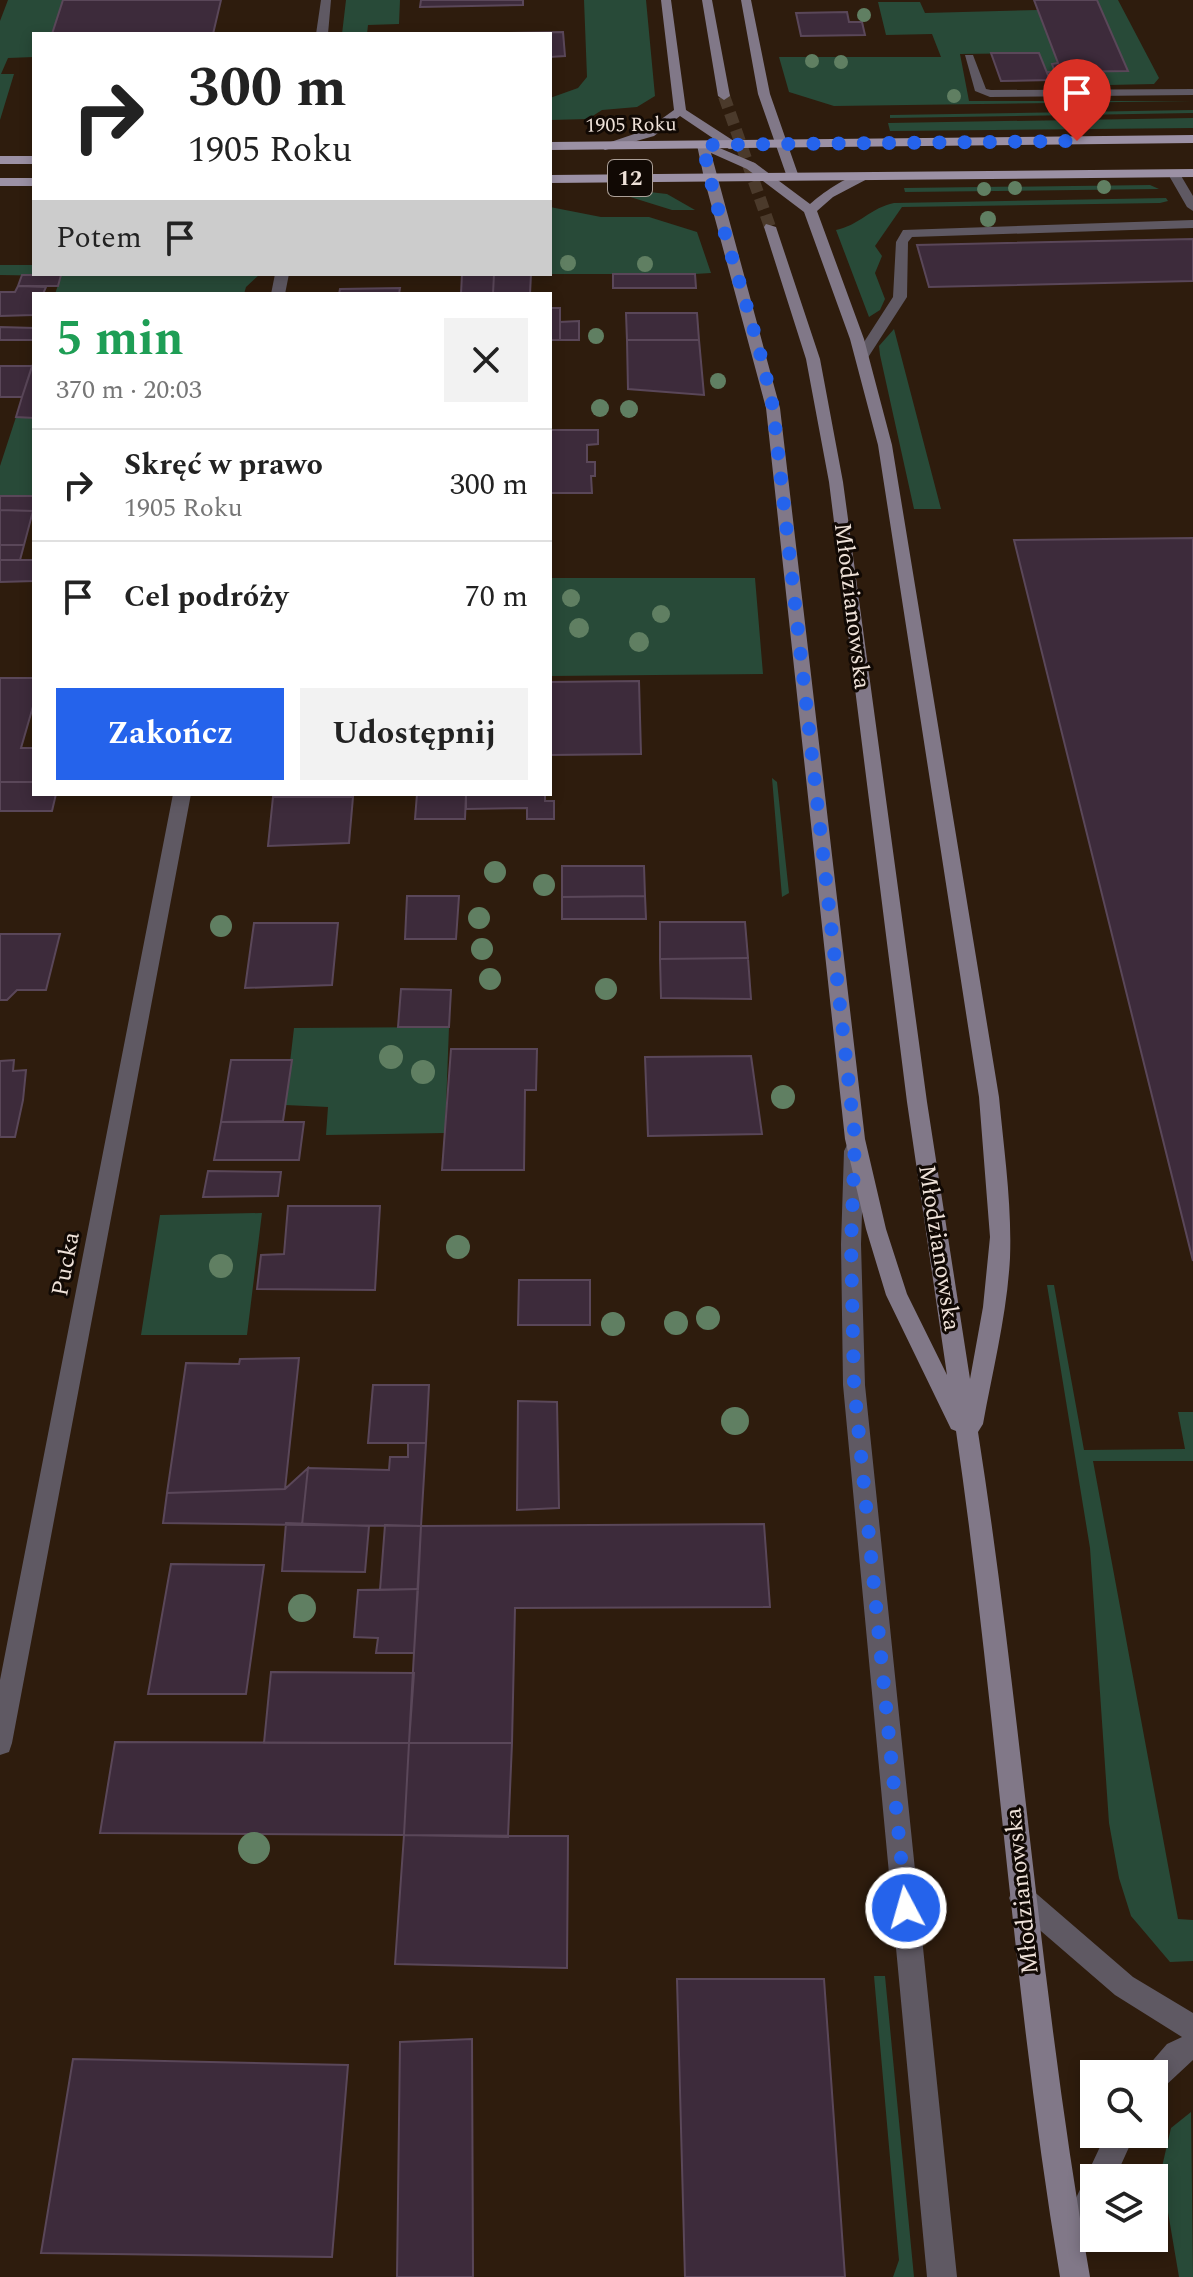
<!DOCTYPE html>
<html lang="pl">
<head>
<meta charset="utf-8">
<style>
  body { margin:0; font-family:Spectral,serif; background:#f2f2f2; color:#222; height:100vh; display:flex; flex-direction:column; font-size:30px; white-space:nowrap }
  * { box-sizing:border-box; margin:0 }
  p { font-size:26px; color:#767676 }
  .icon { flex:none; width:44px; height:44px; fill:none; stroke:currentColor; stroke-width:2; stroke-linecap:round; stroke-linejoin:round }
  .map { position:relative; flex:1; overflow:hidden }
  .side { position:absolute; left:32px; top:292px; width:520px; height:504px; display:flex; flex-direction:column; background:#fff; border-radius:0px; box-shadow:0 4px 12px #0003 }
  .side>* { flex:none }
  .hud { position:absolute; left:32px; top:32px; width:520px; height:244px; border-radius:0px; box-shadow:0 4px 12px #0003; background:#fff; color:#222; overflow:hidden }
  .fabs { position:absolute; left:1080px; top:2060px; display:grid; gap:16px }
  .fabs a { display:grid; place-items:center; width:88px; height:88px; border-radius:0px; background:#fff; box-shadow:0 4px 12px #0003; font-size:40px }
  .pin { position:absolute; display:grid; place-items:center; width:68px; height:68px; color:#fff; margin:-82px -34px; border-radius:50% 50% 50% 0; rotate:-45deg; box-shadow:0 0 8px #0007 }
  .pin .icon { rotate:45deg }
  .me { position:absolute; width:88px; margin:-44px; rotate:354deg; stroke-linejoin:round; filter:drop-shadow(0 0 6px #0008) }
  .turn { display:flex; align-items:center; gap:28px; height:168px; padding:0 24px; font-size:36px }
  .turn .icon { width:104px; height:104px; stroke-width:2.5 }
  .turn b { display:block; font-size:56px; line-height:68px }
  .then { display:flex; align-items:center; height:76px; padding:0 24px; background:#0003; gap:16px; font-size:30px }
  .round { display:grid; place-items:center; flex:none; width:84px; height:84px; border-radius:0px; background:#f2f2f2 }
  .head { display:flex; align-items:center; justify-content:space-between; height:136px; padding:0 24px }
  h1 { font-size:48px; font-weight:700; line-height:60px; color:#1e9e55 }
  .primary-button { display:flex; gap:16px; margin-top:auto; padding:16px 24px }
  .primary-button a { flex:1; height:92px; border-radius:0px; background:#2563eb; color:#fff; font-size:32px; font-weight:700; line-height:92px; text-align:center }
  .primary-button a+a { background:#f2f2f2; color:#222 }
  ul { padding:0; list-style:none }
  li { display:flex; align-items:center; gap:24px; height:112px; padding:0 24px; border-top:2px solid #e0e0e0 }
  li div { flex:1 }
  li b { display:block; font-size:30px }
  li em { font-style:normal }
  .map>svg:first-child { display:block }
</style>
</head>
<body>
<div class="map">
<svg width="1193" height="2277" viewBox="0 0 1193 2277">
  <rect width="100%" height="100%" fill="#2e1c0d"/>
  <path fill="#284a38" d="M 8,0 L 63,0 L 52,34 L 34,34 L 34,57 L 8,58 L 1,74 L 14,74 L 0,120 L 0,21 Z
    M 346,0 L 400,0 L 399,24 L 368,25 L 367,34 L 342,34 Z
    M 584,0 L 646,0 L 655,96 L 637,107 L 602,110 L 588,119 L 550,120 L 550,98 L 578,88 L 587,77 Z
    M 1097,0 L 1118,0 L 1159,78 L 1154,84 L 1109,85 L 1103,72 L 1128,71 Z
    M 878,2 L 920,2 L 925,13 L 1038,10 L 1058,63 L 1052,64 L 1055,72 L 1047,72 L 1039,53 L 960,54 L 969,101 L 1193,101 L 834,106 L 789,92 L 779,57 L 941,57 L 932,34 L 886,35 Z
    M 1193,110 L 1193,113 L 890,118 L 890,115 Z
    M 1193,118 L 1193,128 L 890,131 L 888,123 Z
    M 1150,185 L 1159,189 L 905,192 L 904,188 Z
    M 623,189 L 667,194 L 695,210 L 672,210 L 627,196 Z
    M 1166,198 L 1168,201 L 1160,203 L 902,207 L 875,246 L 882,256 L 875,273 L 885,299 L 880,310 L 869,317 L 836,230 C 858,226 872,207 894,203 Z
    M 550,207 L 601,217 L 649,217 L 697,232 L 711,273 L 695,274 L 530,274 L 550,274 Z
    M 0,265 L 34,265 L 34,274 L 260,274 L 246,287 L 244,294 L 55,294 L 61,276 L 0,275 Z
    M 894,329 L 941,509 L 914,509 L 880,355 L 879,346 Z
    M 16,417 L 34,418 L 34,496 L 0,496 L 0,466 Z
    M 550,578 L 755,578 L 763,674 L 550,676 Z
    M 772,778 L 777,782 L 789,893 L 782,897 Z
    M 449,1027 L 445,1133 L 326,1135 L 328,1107 L 285,1105 L 294,1028 Z
    M 262,1213 L 247,1335 L 141,1335 L 160,1215 Z
    M 1047,1285 L 1054,1285 L 1084,1450 L 1185,1449 L 1178,1412 L 1193,1412 L 1193,1461 L 1093,1461 L 1178,1919 L 1193,1920 L 1193,1961 L 1170,1962 L 1131,1916 L 1119,1878 L 1109,1823 L 1090,1548 Z
    M 874,1976 L 885,1976 L 914,2277 L 893,2277 L 899,2260 Z
    M 1191,2112 L 1193,2277 L 1179,2277 L 1161,2171 L 1171,2128 Z"/>
  <path fill="#3d2b3b" stroke="#5a4759" stroke-width="2" d="M 63,0 L 221,0 L 213,34 L 52,34 Z
    M 421,0 L 523,0 L 523,5 L 420,7 Z
    M 1034,0 L 1097,0 L 1128,71 L 1055,72 L 1052,64 L 1058,63 Z
    M 847,12 L 849,22 L 862,22 L 865,35 L 801,36 L 796,13 Z
    M 563,32 L 565,56 L 550,57 L 550,34 L 463,34 Z
    M 991,53 L 1039,53 L 1050,80 L 1001,81 Z
    M 1047,72 L 1103,72 L 1107,80 L 1050,80 Z
    M 1193,239 L 1193,281 L 929,287 L 917,245 Z
    M 462,274 L 494,274 L 493,294 L 461,294 Z
    M 494,274 L 531,274 L 530,294 L 493,294 Z
    M 613,274 L 695,274 L 696,288 L 613,288 Z
    M 22,275 L 61,275 L 58,286 L 18,286 Z
    M 18,286 L 46,287 L 43,294 L 34,294 L 33,315 L 0,316 L 0,292 L 15,292 Z
    M 400,288 L 399,294 L 339,294 L 340,289 Z
    M 550,308 L 560,308 L 560,340 L 550,340 Z
    M 626,313 L 697,313 L 699,340 L 627,340 Z
    M 579,321 L 579,340 L 560,340 L 560,322 Z
    M 0,327 L 34,328 L 34,340 L 0,340 Z
    M 627,340 L 699,340 L 704,395 L 628,389 Z
    M 34,361 L 34,418 L 16,417 L 22,397 Z
    M 0,366 L 32,366 L 22,397 L 0,397 Z
    M 550,430 L 598,430 L 598,444 L 587,445 L 587,462 L 595,462 L 595,476 L 591,476 L 592,493 L 550,493 Z
    M 0,496 L 34,496 L 34,511 L 0,510 Z
    M 0,510 L 33,511 L 24,545 L 0,545 Z
    M 1193,538 L 1193,1261 L 1014,540 Z
    M 0,545 L 24,545 L 20,560 L 0,560 Z
    M 0,560 L 34,560 L 34,581 L 0,582 Z
    M 0,678 L 34,678 L 34,703 L 21,748 L 34,748 L 34,782 L 0,782 Z
    M 639,681 L 641,754 L 550,755 L 550,682 Z
    M 0,782 L 34,782 L 34,794 L 56,794 L 52,811 L 0,811 Z
    M 417,794 L 466,794 L 465,819 L 415,819 Z
    M 466,794 L 545,794 L 545,801 L 554,801 L 554,819 L 527,819 L 527,808 L 466,809 Z
    M 273,797 L 353,797 L 349,843 L 268,846 Z
    M 562,866 L 644,866 L 645,896 L 562,897 Z
    M 407,896 L 459,896 L 456,939 L 405,939 Z
    M 645,896 L 646,919 L 562,919 L 562,897 Z
    M 660,922 L 745,922 L 748,958 L 660,959 Z
    M 254,923 L 338,923 L 332,985 L 245,988 Z
    M 0,934 L 60,934 L 46,990 L 17,990 L 7,1000 L 0,1000 Z
    M 748,958 L 751,999 L 661,998 L 660,959 Z
    M 401,989 L 451,990 L 449,1027 L 398,1027 Z
    M 451,1049 L 537,1049 L 536,1090 L 525,1090 L 524,1170 L 442,1170 Z
    M 751,1056 L 762,1134 L 648,1136 L 645,1057 Z
    M 14,1060 L 13,1071 L 26,1070 L 23,1100 L 15,1137 L 0,1137 L 0,1061 Z
    M 231,1060 L 292,1060 L 283,1121 L 221,1122 Z
    M 221,1122 L 304,1122 L 299,1160 L 214,1160 Z
    M 208,1171 L 281,1172 L 278,1196 L 203,1197 Z
    M 288,1206 L 380,1206 L 375,1290 L 257,1289 L 261,1255 L 284,1254 Z
    M 519,1280 L 590,1280 L 590,1325 L 518,1325 Z
    M 299,1358 L 285,1489 L 167,1493 L 186,1363 L 239,1364 L 240,1359 Z
    M 373,1385 L 429,1385 L 426,1443 L 368,1443 Z
    M 518,1401 L 557,1402 L 559,1508 L 517,1510 Z
    M 408,1443 L 426,1443 L 421,1526 L 302,1525 L 308,1468 L 389,1470 L 390,1457 L 408,1457 Z
    M 308,1468 L 302,1525 L 163,1523 L 167,1493 L 285,1489 Z
    M 286,1523 L 369,1526 L 365,1572 L 282,1571 Z
    M 764,1524 L 770,1607 L 515,1608 L 512,1743 L 409,1743 L 421,1526 Z
    M 385,1525 L 421,1526 L 418,1589 L 380,1590 Z
    M 171,1564 L 264,1565 L 246,1694 L 148,1694 Z
    M 418,1589 L 414,1653 L 376,1653 L 378,1638 L 354,1637 L 358,1590 Z
    M 271,1672 L 414,1673 L 409,1743 L 264,1743 Z
    M 115,1742 L 409,1743 L 404,1835 L 100,1833 Z
    M 409,1743 L 512,1743 L 508,1837 L 404,1835 Z
    M 404,1835 L 568,1836 L 567,1968 L 395,1964 Z
    M 677,1979 L 824,1979 L 845,2277 L 685,2277 Z
    M 472,2039 L 473,2277 L 397,2277 L 400,2042 Z
    M 73,2059 L 348,2065 L 332,2257 L 41,2253 Z"/>
  <g fill="none" stroke-linecap="round" stroke-linejoin="round">
    <path stroke="#4b3a2b" stroke-width="12" stroke-dasharray="12 6" stroke-linecap="butt" d="M 724,96 L 770,227"/>
    <path fill="#5f5963" fill-rule="evenodd" d="M 321,0 L 331,0 L 328,34 L 316,34 Z
      M 965,55 L 973,55 L 986,89 L 991,90 L 1193,89 L 1193,95 L 990,97 L 975,91 Z
      M 1170,171 L 1180,174 L 1193,196 L 1193,211 L 1187,207 L 1168,174 Z
      M 1193,220 L 1193,228 L 912,237 L 908,242 L 907,297 L 867,359 L 855,356 L 893,297 L 896,242 L 903,230 Z"/>
    <path fill="#5f5963" fill-rule="evenodd" d="M 275,274 L 289,274 L 285,294 L 271,294 Z
      M 173,794 L 191,794 L 12,1743 L 9,1752 L 0,1755 L 0,1680 Z
      M 854,1143 L 861,1145 L 864,1151 L 861,1244 L 865,1385 L 957,2277 L 927,2277 L 843,1385 L 841,1244 L 844,1151 L 847,1145 Z
      M 1022,1885 L 1031,1889 L 1133,1977 L 1193,2013 L 1193,2060 L 1164,2087 L 1154,2091 L 1154,2074 L 1141,2074 L 1167,2044 L 1182,2037 L 1115,1995 L 1013,1907 L 1009,1898 L 1013,1889 Z
      M 1106,2134 L 1135,2134 L 1115,2178 L 1094,2178 L 1094,2222 L 1079,2253 L 1069,2257 L 1059,2253 L 1055,2243 Z"/>
    <path fill="#817888" fill-rule="evenodd" d="M 661,0 L 671,0 L 686,110 L 737,143 L 737,149 L 729,149 L 680,116 L 654,136 L 605,150 L 599,146 L 646,130 L 674,110 Z
      M 702,0 L 712,0 L 730,96 L 724,100 L 718,96 Z
      M 741,0 L 751,0 L 770,94 L 799,177 L 797,180 L 787,177 L 758,94 Z
      M 703,141 L 755,163 L 810,204 C 823,193 856,167 871,177 L 833,197 L 817,211 L 864,339 L 892,445 L 999,1097 C 1004,1151 1012,1204 1010,1258 C 1007,1314 993,1369 983,1424 L 978,1432 C 1022,1713 1040,1997 1090,2277 L 1060,2277 C 1013,1996 997,1712 956,1431 L 951,1429 L 886,1295 L 866,1229 L 845,1139 L 766,408 L 704,178 L 697,145 ZM 711,153 L 747,169 L 804,212 L 850,339 L 878,445 L 979,1097 L 990,1237 L 983,1307 L 970,1379 L 927,1102 L 843,482 L 820,359 L 776,227 L 766,224 L 764,227 L 806,359 L 829,482 L 907,1102 L 947,1375 L 907,1294 L 886,1229 L 865,1139 L 780,408 Z"/>
    <path fill="#9c91a5" fill-rule="evenodd" d="M 1193,135 L 1193,143 L 550,150 L 550,142 Z
      M 0,156 L 34,156 L 34,164 L 0,164 Z
      M 1193,169 L 1193,177 L 550,183 L 550,175 Z
      M 0,178 L 34,178 L 34,186 L 0,186 Z"/>
  </g>
  <g fill="#607f62">
    <circle cx="864" cy="15" r="7"/>
    <circle cx="812" cy="61" r="7"/>
    <circle cx="841" cy="62" r="7"/>
    <circle cx="954" cy="96" r="7"/>
    <circle cx="1104" cy="187" r="7"/>
    <circle cx="1015" cy="188" r="7"/>
    <circle cx="984" cy="189" r="7"/>
    <circle cx="988" cy="219" r="8"/>
    <circle cx="568" cy="263" r="8"/>
    <circle cx="645" cy="264" r="8"/>
    <circle cx="596" cy="336" r="8"/>
    <circle cx="718" cy="381" r="8"/>
    <circle cx="600" cy="408" r="9"/>
    <circle cx="629" cy="409" r="9"/>
    <circle cx="571" cy="598" r="9"/>
    <circle cx="661" cy="614" r="9"/>
    <circle cx="579" cy="628" r="10"/>
    <circle cx="639" cy="642" r="10"/>
    <circle cx="495" cy="872" r="11"/>
    <circle cx="544" cy="885" r="11"/>
    <circle cx="479" cy="918" r="11"/>
    <circle cx="221" cy="926" r="11"/>
    <circle cx="482" cy="949" r="11"/>
    <circle cx="490" cy="979" r="11"/>
    <circle cx="606" cy="989" r="11"/>
    <circle cx="391" cy="1057" r="12"/>
    <circle cx="423" cy="1072" r="12"/>
    <circle cx="783" cy="1097" r="12"/>
    <circle cx="458" cy="1247" r="12"/>
    <circle cx="221" cy="1266" r="12"/>
    <circle cx="708" cy="1318" r="12"/>
    <circle cx="676" cy="1323" r="12"/>
    <circle cx="613" cy="1324" r="12"/>
    <circle cx="735" cy="1421" r="14"/>
    <circle cx="302" cy="1608" r="14"/>
    <circle cx="254" cy="1848" r="16"/>
  </g>
  <g fill="none" stroke-linecap="round" stroke-linejoin="round">
    <path stroke="#2563eb" stroke-width="14" stroke-dasharray="0 25.2" d="M 906,1908 L 854,1385 L 851,1244 L 855,1139 L 773,408 C 755,318 720,234 703,145 L 1077,141"/>
  </g>
  <g text-anchor="middle" dominant-baseline="central" stroke-width="6" stroke-linejoin="round" paint-order="stroke">
    <g font-size="20" fill="#eee1d8" stroke="#110904">
      <text transform="translate(631 125) rotate(-1)">1905 Roku</text>
    </g>
    <rect fill="#110904" stroke="#aca098" stroke-width="2" x="608" y="160" width="44" height="36" rx="6"/>
    <g font-size="22" font-weight="bold" fill="#eee1d8">
      <text x="630" y="178">12</text>
    </g>
    <g font-size="24" fill="#eee1d8" stroke="#110904">
      <text transform="translate(852 606) rotate(83)">Młodzianowska</text>
      <text transform="translate(939 1248) rotate(81)">Młodzianowska</text>
      <text transform="translate(66 1264) rotate(-79)">Pucka</text>
      <text transform="translate(1022 1891) rotate(-96)">Młodzianowska</text>
    </g>
  </g>
</svg>
<div class="fabs">
<a><svg class="icon" aria-label="search" viewBox="0 0 24 24"><circle cx="10" cy="10" r="6"/><path d="M15 15l6 6"/></svg></a>
<a><svg class="icon" aria-label="layers" viewBox="0 0 24 24"><path d="M12 4l9 5-9 5-9-5zM3 14l9 5 9-5"/></svg></a>
</div>
<div class="pin" style="left:1077px;top:141px;background:#d93025"><svg class="icon" aria-label="arrive" viewBox="0 0 24 24"><path d="M6 21V4h12l-3 4 3 4H6"/></svg></div>
<svg class="me" style="left:906px;top:1908px" viewBox="-20 -20 40 40"><circle r="17" fill="#2563eb" stroke="#fff" stroke-width="3"/><path d="M0-11L8 9 0 5-8 9z" fill="#fff"/></svg>
<div class="hud">
<div class="turn"><svg class="icon" aria-label="right" viewBox="0 0 24 24"><path d="M7 20v-9h11M14 6l5 5-5 5"/></svg><div><b>300 m</b>1905 Roku</div></div>
<div class="then">Potem<svg class="icon" aria-label="arrive" viewBox="0 0 24 24"><path d="M6 21V4h12l-3 4 3 4H6"/></svg></div>
</div>
<section class="side">
<div class="head"><div><h1>5 min</h1><p>370 m · 20:03</p></div><a class="round"><svg class="icon" aria-label="close" viewBox="0 0 24 24"><path d="M6 6l12 12M18 6L6 18"/></svg></a></div>
<ul>
<li><svg class="icon" aria-label="right" viewBox="0 0 24 24"><path d="M7 20v-9h11M14 6l5 5-5 5"/></svg><div><b>Skręć w prawo</b><p>1905 Roku</p></div><em>300 m</em></li>
<li><svg class="icon" aria-label="arrive" viewBox="0 0 24 24"><path d="M6 21V4h12l-3 4 3 4H6"/></svg><div><b>Cel podróży</b></div><em>70 m</em></li>
</ul>
<div class="primary-button"><a>Zakończ</a><a>Udostępnij</a></div>
</section>
</div>
</body>
</html>
